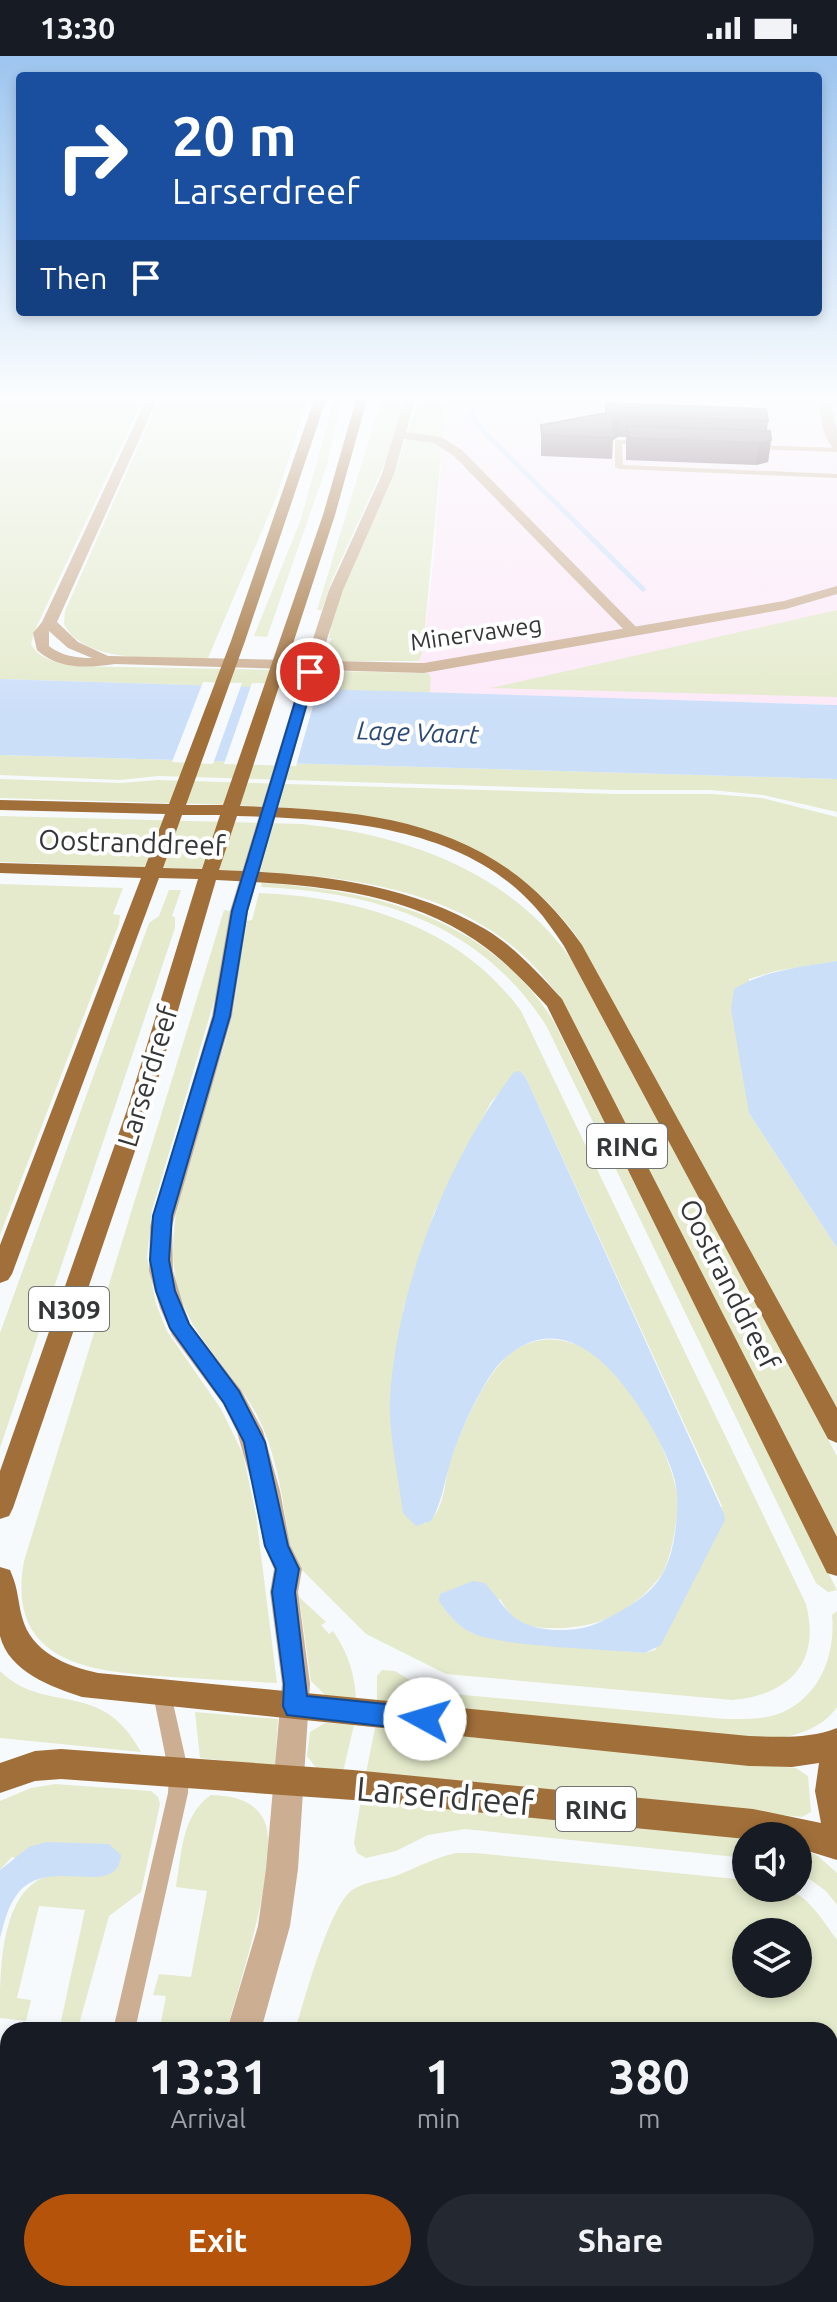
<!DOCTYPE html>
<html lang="en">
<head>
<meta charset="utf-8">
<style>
  body { margin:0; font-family:Ubuntu,sans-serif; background:#242831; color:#f1f3f6; height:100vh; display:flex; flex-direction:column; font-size:30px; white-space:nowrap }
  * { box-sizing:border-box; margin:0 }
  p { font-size:26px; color:#9ea1a6 }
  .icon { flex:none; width:44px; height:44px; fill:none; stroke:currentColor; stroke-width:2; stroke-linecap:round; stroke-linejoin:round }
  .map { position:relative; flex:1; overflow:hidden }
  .side { position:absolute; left:0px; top:1966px; width:838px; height:280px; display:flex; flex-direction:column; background:#171b24; border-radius:24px 24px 0 0; box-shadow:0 4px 12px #0003 }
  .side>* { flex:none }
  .top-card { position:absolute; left:16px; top:16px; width:806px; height:244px; border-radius:8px; box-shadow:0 4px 12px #0003; background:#1a4fa0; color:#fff; overflow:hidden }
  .fabs { position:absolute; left:732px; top:1766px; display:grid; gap:16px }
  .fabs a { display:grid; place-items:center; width:80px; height:80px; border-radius:50%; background:#171b24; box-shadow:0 4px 12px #0003; font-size:40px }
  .pin { position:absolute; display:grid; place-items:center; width:68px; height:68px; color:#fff; margin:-34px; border:4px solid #fff; border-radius:50%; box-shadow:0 2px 8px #0007 }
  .me { position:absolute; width:88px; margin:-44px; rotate:276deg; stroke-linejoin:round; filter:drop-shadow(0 0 6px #0008) }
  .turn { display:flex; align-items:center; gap:28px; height:168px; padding:0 24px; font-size:36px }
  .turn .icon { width:104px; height:104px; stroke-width:2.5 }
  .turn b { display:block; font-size:56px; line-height:68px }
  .then { display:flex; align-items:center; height:76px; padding:0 24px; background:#0003; gap:16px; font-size:30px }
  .eta { display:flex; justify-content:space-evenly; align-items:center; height:136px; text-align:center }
  .eta b { font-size:48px; font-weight:700; line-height:56px }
  .action { display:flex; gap:16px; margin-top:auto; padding:16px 24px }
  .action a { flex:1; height:92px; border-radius:48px; background:#b45309; color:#fff; font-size:32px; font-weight:700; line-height:92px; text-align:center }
  .action a+a { background:#242831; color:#f1f3f6 }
  .status { display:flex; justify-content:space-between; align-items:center; height:56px; padding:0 40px; background:#171b24; direction:ltr }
  .status svg { height:22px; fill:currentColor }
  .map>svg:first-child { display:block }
</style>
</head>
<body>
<div class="status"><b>13:30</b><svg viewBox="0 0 49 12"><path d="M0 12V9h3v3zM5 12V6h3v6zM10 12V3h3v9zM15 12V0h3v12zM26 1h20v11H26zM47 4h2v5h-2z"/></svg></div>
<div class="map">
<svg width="837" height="2246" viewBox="0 0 837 2246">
  <rect width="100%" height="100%" fill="#f7fafd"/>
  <path fill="#fde9f8" d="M 446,344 L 837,344 L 837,649 L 430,637 L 431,621 L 419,605 L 423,594 L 434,500 Z"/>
  <path fill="#e4eacb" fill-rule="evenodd" d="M 0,344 L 143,344 L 35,574 L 31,588 C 40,604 56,606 73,610 L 428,617 L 431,621 L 430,637 L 0,623 Z
    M 159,344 L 307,344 L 278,437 L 208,602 C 168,601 84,610 64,568 L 65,555 Z
    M 334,344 L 341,344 L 327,409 L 267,581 L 254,580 L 301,463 Z
    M 381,344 L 403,344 L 387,403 L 332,524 L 322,554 L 317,554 Z
    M 418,344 L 446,344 L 423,594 L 419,605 L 321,605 L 332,582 L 329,582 C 337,528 369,476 391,426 C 402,399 409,371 418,344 Z
    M 837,554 L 837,641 L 491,632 Z
    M 0,699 L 837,723 L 837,756 L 763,739 L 711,734 L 615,734 L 158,720 L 120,724 L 0,719 Z
    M 0,723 L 120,727 L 158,724 L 615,738 L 712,738 L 762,742 L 837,761 L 837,905 L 776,915 L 749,923 L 749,1057 L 837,1192 L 837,1356 L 575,878 C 483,756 340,753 200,748 C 134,746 67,744 0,742 Z
    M 0,760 L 302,768 C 407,779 508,815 571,903 L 837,1400 L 837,1485 L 565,950 C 485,823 335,819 201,813 C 134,811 67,808 0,806 Z
    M 262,827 C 376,834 491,863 554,966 L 837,1534 L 828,1536 L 816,1527 L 547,971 C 482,868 378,836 261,831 Z
    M 0,828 L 123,832 L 113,858 L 120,859 L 119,868 L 0,1179 Z
    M 169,834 L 181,834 L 172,860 L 175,861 L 175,872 L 0,1392 L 0,1277 L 149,867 L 159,860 Z
    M 259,837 C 360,841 460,871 521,955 L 806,1548 C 821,1606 790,1639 732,1644 L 446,1618 L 366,1578 L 297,1509 L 291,1500 C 284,1452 279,1402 257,1359 C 234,1316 193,1284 179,1237 C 154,1156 216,1038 233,955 C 239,925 239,895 246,865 L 252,864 ZM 520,1015 L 526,1022 L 722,1450 L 655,1594 L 645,1597 L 498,1584 L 471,1577 L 451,1561 L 500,1543 C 504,1549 509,1558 515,1562 C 525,1570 537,1572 549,1572 C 596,1574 631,1557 660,1521 C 666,1513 668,1503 671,1493 C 675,1476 680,1450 676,1432 C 663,1373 597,1252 520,1291 C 489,1307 463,1370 451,1403 C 444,1423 446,1458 424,1468 L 403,1254 L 434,1157 L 491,1046 Z
    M 224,854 L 230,855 L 218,932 L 152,1154 L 147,1201 L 156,1248 L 167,1275 L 221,1353 L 243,1398 L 256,1459 L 277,1627 C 242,1625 207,1623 172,1621 C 95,1616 5,1610 24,1505 Z
    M 299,1541 L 326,1566 L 321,1569 L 329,1578 L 333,1575 C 348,1596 356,1621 356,1647 L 328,1642 L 311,1625 Z
    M 837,1555 L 837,1651 C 822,1673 795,1680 770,1684 L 377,1646 L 377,1620 L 382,1614 L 395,1615 L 418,1629 L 453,1638 L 725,1663 C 741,1663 759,1664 775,1659 C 818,1645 836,1601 832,1559 Z
    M 0,1615 C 45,1660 101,1621 141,1696 L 0,1682 Z
    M 195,1656 L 278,1663 L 275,1710 L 200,1702 Z
    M 325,1667 L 354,1669 L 343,1716 L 317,1713 L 307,1700 L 310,1676 Z
    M 375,1672 L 796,1712 L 808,1720 L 811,1756 L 802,1761 L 366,1717 Z
    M 55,1728 L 151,1735 L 158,1741 L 160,1748 L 141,1836 L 109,1860 L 78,1972 L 60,1970 L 85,1854 L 39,1850 L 17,1942 L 31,1944 L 26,1965 L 0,1962 C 0,1912 0,1824 58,1818 L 12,1801 L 0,1814 L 0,1745 L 31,1732 Z
    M 211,1739 C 233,1740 253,1743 264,1764 C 282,1801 238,1931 227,1974 L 147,1974 L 148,1970 L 160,1972 L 166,1940 L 153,1939 L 159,1918 L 191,1921 L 207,1835 L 176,1831 C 182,1797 181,1760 211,1739 Z
    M 361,1743 L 746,1781 L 746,1802 L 465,1773 L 428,1779 L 396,1795 L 366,1802 L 357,1797 L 354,1787 Z
    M 798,1790 L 818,1800 L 837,1817 L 837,1849 L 826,1835 L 798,1815 Z
    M 456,1797 L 476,1797 L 746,1824 L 746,1832 C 758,1832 774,1829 786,1833 C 808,1839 824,1866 837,1884 L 837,2246 L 215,2246 L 217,2238 L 830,2238 L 830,1974 L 295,1974 C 305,1943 328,1854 351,1835 C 363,1825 383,1825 398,1819 C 418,1811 434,1802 456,1797 ZM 746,1876 L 798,1876 L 798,1928 L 746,1928 Z"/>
  <path fill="#ccdff9" d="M 0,623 L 837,649 L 837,723 L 0,699 Z
    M 837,905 L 837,1192 L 749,1057 L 731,953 L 734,933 C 765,914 801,911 837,905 Z
    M 520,1015 L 526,1022 L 724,1458 L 725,1464 L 661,1589 L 645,1597 C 608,1593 497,1591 470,1576 C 457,1569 447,1557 439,1545 L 440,1538 L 473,1525 L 485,1527 C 495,1538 505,1555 517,1563 C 536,1577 577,1577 598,1567 C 622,1555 652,1540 664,1515 C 675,1494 678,1461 677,1438 C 675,1413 660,1386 648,1365 C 617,1314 563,1247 502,1305 C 483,1323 457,1382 450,1408 C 444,1427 442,1447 431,1465 L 416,1470 L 403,1457 C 399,1423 388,1375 390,1342 C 397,1231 447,1104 514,1016 Z
    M 46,1786 L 109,1788 L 121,1799 C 117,1846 46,1796 16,1840 C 7,1852 4,1868 0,1882 L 0,1814 L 29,1791 Z"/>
  <path fill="#f7fafd" d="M 203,626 L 242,627 L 213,708 L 172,706 Z
    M 252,627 L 319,629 L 296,710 L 224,708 Z"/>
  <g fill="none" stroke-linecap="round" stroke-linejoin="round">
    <path stroke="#ccdff9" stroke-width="5" d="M 472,344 L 470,358 L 484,376 L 643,533"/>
    <path fill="#ccaf93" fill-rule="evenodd" d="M 615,384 L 645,385 L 649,387 L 645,389 L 622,388 L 623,409 L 837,418 L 837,422 L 619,413 L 615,411 Z
      M 753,389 L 837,392 L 837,396 L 750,393 L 749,391 Z
      M 162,1629 L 169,1632 L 171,1638 L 189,1718 L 188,1737 L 135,1974 L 113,1974 L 168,1737 L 169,1718 L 153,1638 L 155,1632 Z"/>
    <path fill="#ccaf93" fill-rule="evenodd" d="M 404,344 L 415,344 L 406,376 L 441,381 L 462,394 L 640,575 L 633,579 L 628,578 L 454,400 L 434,387 L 404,383 L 394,418 L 343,534 L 326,586 L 248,855 L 232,960 L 172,1170 L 173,1215 L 184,1252 L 190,1268 L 241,1334 L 263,1375 L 280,1435 L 290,1489 L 302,1513 L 298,1536 L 310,1628 L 298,1813 L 290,1870 L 261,1974 L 227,1974 L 258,1870 L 266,1813 L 282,1628 L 270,1536 L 274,1513 L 264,1490 L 254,1435 L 237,1376 L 223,1348 L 172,1279 L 160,1252 L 149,1215 L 150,1170 L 212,960 L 230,855 L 312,586 L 329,534 L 382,418 Z
      M 150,2238 L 188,2238 L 185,2246 L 147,2246 Z"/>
    <path fill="#ccaf93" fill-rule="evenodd" d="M 146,344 L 157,344 L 57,566 L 78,586 L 108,600 L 424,607 L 784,545 L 837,530 L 837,538 L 786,553 L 424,617 L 115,608 C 87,612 59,614 37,594 L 33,577 L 42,566 ZM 49,575 L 68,592 L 92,602 C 76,602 62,600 49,590 Z
      M 823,344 L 837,344 L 831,349 L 837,374 L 837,395 C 824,387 820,362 819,347 Z"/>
    <path fill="#a16f39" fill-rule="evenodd" d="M 314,344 L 326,344 L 245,585 L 186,749 L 223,749 L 323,459 L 356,344 L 367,344 L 335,459 L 240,750 C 379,754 497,766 582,889 L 837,1352 L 837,1387 L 828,1383 L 564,890 C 555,877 546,863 535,851 C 462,769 338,763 237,760 L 219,814 C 310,817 405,826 485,873 C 515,891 538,917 562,943 L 837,1481 L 837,1520 L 827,1517 L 547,950 C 524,925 502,902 475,884 C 401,833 303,828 216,824 L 149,1054 L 13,1452 L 9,1460 L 0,1463 L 0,1415 L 127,1054 L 198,823 L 159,822 L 12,1218 L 8,1224 L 0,1227 L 0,1189 L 141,822 L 0,817 L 0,807 L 145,811 L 165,758 L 0,754 L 0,744 L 169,748 L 231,585 ZM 182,759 L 220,759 L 202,813 L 163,812 Z
      M 0,1511 L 10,1514 L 12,1519 C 18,1533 18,1546 22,1561 C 31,1596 66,1610 98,1617 L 749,1680 C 779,1681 809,1683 837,1672 L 837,1804 L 798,1792 L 798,1780 L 746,1780 L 746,1783 L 353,1744 L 61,1723 L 35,1725 L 0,1737 L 0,1707 L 35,1695 L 61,1693 L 353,1714 L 753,1753 L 821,1767 L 815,1735 L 819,1707 L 792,1711 L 749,1710 L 82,1641 C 52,1631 9,1616 0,1580 C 0,1559 0,1532 0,1511 Z"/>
  </g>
  <path fill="#5f424f" d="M 606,347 L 768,365 L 767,375 L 771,384 L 768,406 L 756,409 L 626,404 L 626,381 L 618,381 L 613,384 L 612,403 L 541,400 L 541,369 L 605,358 Z"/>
  <path fill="#4e3640" d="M 620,360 L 618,381 L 613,384 L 613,365 Z
    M 771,384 L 768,406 L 756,409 L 759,387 Z
    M 97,2238 L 102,2238 L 100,2246 L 95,2246 Z"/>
  <path fill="#6f4d5c" stroke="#4e3640" stroke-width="2" d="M 606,347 L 766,353 L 768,365 L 620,360 L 613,365 L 614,382 L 542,379 L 541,369 L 606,357 Z
    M 627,370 L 770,375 L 771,384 L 759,387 L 628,382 Z
    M 0,2000 L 8,2001 L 8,2238 L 97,2238 L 95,2246 L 0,2246 Z"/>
  <linearGradient id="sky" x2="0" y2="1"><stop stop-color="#9dc5ef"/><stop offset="0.52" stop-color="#fbfdfe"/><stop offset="1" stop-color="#fbfdfe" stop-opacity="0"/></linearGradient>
  <rect width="837" height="658" fill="url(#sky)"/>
  <path fill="#1a73e8" stroke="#114b97" stroke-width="2" d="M 310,612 L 316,616 L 247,855 L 230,960 L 172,1160 L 169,1204 L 175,1235 L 189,1268 L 239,1335 L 265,1386 L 288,1490 L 299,1513 L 295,1536 L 307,1640 L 425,1652 L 434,1655 L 437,1663 L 434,1672 L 425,1675 L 287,1659 L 283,1650 L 284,1628 L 272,1536 L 276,1513 L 265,1490 L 244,1386 L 224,1347 L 170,1272 L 156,1235 L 150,1204 L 153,1160 L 214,960 L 232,855 L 304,616 Z"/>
  <g text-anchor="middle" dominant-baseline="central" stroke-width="8" stroke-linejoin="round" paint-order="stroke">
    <g font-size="24" fill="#343637" stroke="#fff">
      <text transform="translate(476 577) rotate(-8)">Minervaweg</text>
    </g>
    <g font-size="26" font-style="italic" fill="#2b4975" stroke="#fff">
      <text transform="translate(418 676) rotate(2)">Lage Vaart</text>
    </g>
    <g fill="#fff" stroke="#717273" stroke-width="2">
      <rect x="587" y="1068" width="80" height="44" rx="6"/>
      <rect x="29" y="1231" width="80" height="44" rx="6"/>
      <rect x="556" y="1731" width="80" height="44" rx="6"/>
    </g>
    <g font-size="26" font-weight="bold" fill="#343637">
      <text x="627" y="1090">RING</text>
      <text x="69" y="1253">N309</text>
      <text x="596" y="1753">RING</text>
    </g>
    <g font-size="28" fill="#343637" stroke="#fff">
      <text transform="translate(132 786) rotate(2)">Oostranddreef</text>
      <text transform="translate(147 1020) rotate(-73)">Larserdreef</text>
      <text transform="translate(730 1228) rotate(63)">Oostranddreef</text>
    </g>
    <g font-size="34" fill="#343637" stroke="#fff">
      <text transform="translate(445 1739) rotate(5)">Larserdreef</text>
    </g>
  </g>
</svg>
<div class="fabs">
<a><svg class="icon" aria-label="sound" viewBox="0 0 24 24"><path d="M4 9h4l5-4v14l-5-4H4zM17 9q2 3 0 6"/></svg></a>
<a><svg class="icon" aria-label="layers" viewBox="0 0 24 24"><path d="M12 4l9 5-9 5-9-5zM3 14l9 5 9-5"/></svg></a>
</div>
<div class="pin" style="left:310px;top:616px;background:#d93025"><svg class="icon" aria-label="arrive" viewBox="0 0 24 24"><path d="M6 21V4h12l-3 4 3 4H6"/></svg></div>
<svg class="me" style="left:425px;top:1663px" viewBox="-20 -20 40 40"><circle r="19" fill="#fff"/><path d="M0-13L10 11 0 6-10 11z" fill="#1a73e8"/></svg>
<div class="top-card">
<div class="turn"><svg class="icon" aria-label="right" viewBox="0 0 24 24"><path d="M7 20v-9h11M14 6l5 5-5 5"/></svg><div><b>20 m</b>Larserdreef</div></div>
<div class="then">Then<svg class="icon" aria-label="arrive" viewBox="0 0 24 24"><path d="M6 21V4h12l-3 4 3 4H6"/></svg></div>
</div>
<section class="side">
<div class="eta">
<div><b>13:31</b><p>Arrival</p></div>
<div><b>1</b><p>min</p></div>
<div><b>380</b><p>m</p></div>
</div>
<div class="action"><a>Exit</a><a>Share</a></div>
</section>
</div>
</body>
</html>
